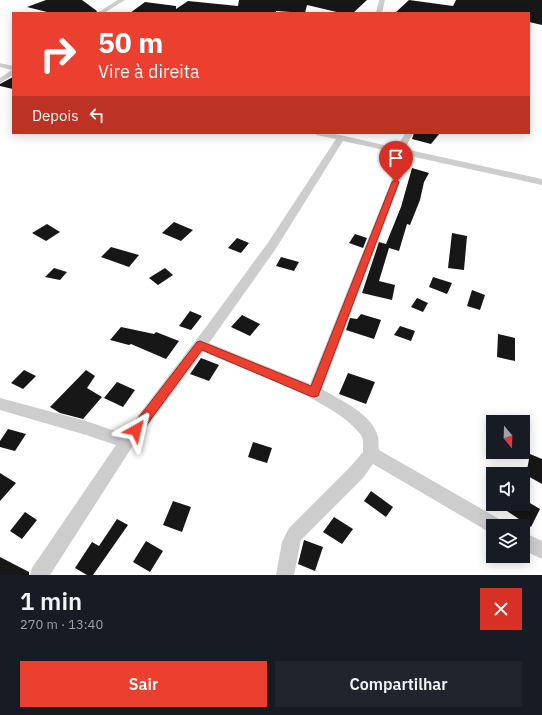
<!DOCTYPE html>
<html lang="pt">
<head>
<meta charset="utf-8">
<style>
  body { margin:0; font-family:"IBM Plex Sans",sans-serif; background:#20242c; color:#f1f3f6; height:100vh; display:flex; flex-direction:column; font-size:15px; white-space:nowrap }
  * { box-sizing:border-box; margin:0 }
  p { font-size:13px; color:#9ea1a6 }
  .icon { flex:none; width:22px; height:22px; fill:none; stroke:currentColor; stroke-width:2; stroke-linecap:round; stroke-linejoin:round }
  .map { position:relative; height:575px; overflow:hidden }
  .drawer { display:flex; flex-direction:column; background:#171b24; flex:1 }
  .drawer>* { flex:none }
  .hud { position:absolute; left:12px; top:12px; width:518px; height:122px; border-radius:0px; box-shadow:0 2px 10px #0003; background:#eb3f2f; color:#fff; overflow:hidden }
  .needle { width:26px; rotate:161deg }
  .controls { position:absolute; left:486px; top:415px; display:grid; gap:8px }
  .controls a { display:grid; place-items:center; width:44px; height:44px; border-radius:0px; background:#171b24; box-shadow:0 2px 10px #0003; font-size:20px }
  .pin { position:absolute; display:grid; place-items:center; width:34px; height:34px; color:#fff; margin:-41px -17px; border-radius:50% 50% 50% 0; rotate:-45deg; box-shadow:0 0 4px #0007 }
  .pin .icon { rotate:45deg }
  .me { position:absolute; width:44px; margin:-22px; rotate:37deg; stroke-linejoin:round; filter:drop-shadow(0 0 3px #0008) }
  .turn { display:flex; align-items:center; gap:14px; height:84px; padding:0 20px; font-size:18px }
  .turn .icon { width:52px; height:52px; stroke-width:2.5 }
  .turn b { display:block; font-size:28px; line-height:34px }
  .then { display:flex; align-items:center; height:38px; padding:0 20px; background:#0003; gap:8px; font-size:15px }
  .round { display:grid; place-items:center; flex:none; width:42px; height:42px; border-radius:0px; background:#20242c }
  .head { display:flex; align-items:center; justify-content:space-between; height:68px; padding:0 20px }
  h1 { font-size:24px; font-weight:600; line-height:30px }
  .button { display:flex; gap:8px; margin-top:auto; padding:8px 20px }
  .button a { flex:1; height:46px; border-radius:0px; background:#eb3f2f; color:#fff; font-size:16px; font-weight:600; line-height:46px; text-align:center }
  .button a+a { background:#20242c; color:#f1f3f6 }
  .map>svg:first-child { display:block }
</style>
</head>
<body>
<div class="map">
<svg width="542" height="575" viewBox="0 0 542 575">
  <rect width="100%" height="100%" fill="#fff"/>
  <path fill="#171717" d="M 46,0 L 82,0 L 97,11 L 96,13 L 51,13 L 27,7 Z
    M 239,0 L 367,0 L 353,13 L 341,13 L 307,5 L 305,13 L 276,11 L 276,13 L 130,13 L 145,2 L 176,6 L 176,9 L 188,1 L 238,6 Z
    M 409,0 L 453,6 L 456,0 L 542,0 L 542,25 L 529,22 L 529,13 L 395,13 Z
    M 13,77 L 13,89 L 0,86 L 0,84 Z
    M 414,133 L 440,133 L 431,144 L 412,139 Z
    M 412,168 L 429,173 L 424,182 L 420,200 L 410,225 L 407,224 L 399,251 L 389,248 L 379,281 L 395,285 L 392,300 L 362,293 L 379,242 L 386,244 L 401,207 Z
    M 174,222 L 181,225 L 193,230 L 181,241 L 162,233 Z
    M 47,224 L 60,232 L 46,241 L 32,233 Z
    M 452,233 L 467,236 L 464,270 L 448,268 Z
    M 355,234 L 367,238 L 363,248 L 349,243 Z
    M 237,238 L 249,243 L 241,253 L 228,248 Z
    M 111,247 L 139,255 L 129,267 L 101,257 Z
    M 281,257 L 299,262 L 294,271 L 276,266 Z
    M 54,268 L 67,272 L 60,280 L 45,277 Z
    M 165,268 L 173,275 L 158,285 L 149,278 Z
    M 433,277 L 452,283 L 447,294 L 429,287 Z
    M 472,290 L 485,295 L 480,310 L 467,306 Z
    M 417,298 L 428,303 L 423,312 L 411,307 Z
    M 190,311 L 202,316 L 191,330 L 179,326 Z
    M 361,314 L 381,320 L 374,339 L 346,330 L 350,318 L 357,319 Z
    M 242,315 L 260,324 L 250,336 L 231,327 Z
    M 400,326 L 415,331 L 411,341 L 394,335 Z
    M 121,327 L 154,334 L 156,332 L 179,341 L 166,359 L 131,344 L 129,345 L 110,340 Z
    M 498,334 L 515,338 L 515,361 L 497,357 Z
    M 201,358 L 219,365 L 209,381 L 190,374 Z
    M 24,370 L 36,376 L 23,389 L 11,383 Z
    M 86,370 L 95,376 L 87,388 L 102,397 L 83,419 L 60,413 L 50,407 Z
    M 348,373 L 375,382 L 366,404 L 339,394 Z
    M 117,382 L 135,390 L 123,407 L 104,398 Z
    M 8,429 L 26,434 L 15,451 L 0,447 L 0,441 Z
    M 253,442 L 272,448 L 267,463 L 248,457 Z
    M 530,454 L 542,459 L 542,484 L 526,475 Z
    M 0,473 L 16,483 L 0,501 Z
    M 371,491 L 393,507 L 386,517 L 364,501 Z
    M 523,499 L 540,509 L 531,527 L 507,511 L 510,504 L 523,504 Z
    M 173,501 L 191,507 L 182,532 L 163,525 Z
    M 25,512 L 37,520 L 22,539 L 10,531 Z
    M 334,517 L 353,529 L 342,544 L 323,532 Z
    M 117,519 L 128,525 L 93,575 L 87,575 L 75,568 L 92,542 L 99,546 Z
    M 304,540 L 323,547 L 315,571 L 298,564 Z
    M 146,541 L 163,551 L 150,572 L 133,562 Z
    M 0,557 L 29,572 L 29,575 L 0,575 Z"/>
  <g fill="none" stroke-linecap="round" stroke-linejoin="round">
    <path fill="#cdcdcd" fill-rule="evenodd" d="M 118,0 L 125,0 L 104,13 L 97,13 Z
      M 379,0 L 385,0 L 382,13 L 376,13 Z
      M 0,63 L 13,66 L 13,75 L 0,83 L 0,78 L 12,70 L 0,67 Z
      M 315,133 L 331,133 L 397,148 L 405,133 L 413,133 L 405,149 L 542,179 L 542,185 L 410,156 L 322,389 C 341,401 372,413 378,437 C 379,441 378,446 379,450 L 501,520 L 504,526 L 493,526 L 493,534 L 489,532 L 373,464 L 363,478 L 301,540 L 294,575 L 276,575 L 282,542 L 289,528 L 351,466 L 363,452 C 363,446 364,438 360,434 C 335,400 243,369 203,352 L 132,447 L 50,575 L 30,575 L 32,568 L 116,445 L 86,435 L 0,410 L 0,398 L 86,421 L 124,434 L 206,327 L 267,244 L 336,139 L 316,135 ZM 343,141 L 402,154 L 310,384 L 209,343 L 275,250 Z
      M 523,532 L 542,541 L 542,559 L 523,550 Z"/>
  </g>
  <path fill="#eb3f2f" stroke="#99291f" d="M 396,179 L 399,182 L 318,396 L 314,397 L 310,396 L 202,350 L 140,434 L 136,435 L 132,434 L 130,430 L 132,426 L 197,342 L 200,341 L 311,386 L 392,182 Z"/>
</svg>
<div class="controls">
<a><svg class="needle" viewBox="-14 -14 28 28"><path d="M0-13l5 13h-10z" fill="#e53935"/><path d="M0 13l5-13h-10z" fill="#9ea1a6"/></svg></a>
<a><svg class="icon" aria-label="sound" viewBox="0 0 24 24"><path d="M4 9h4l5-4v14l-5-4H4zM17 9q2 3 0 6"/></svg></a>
<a><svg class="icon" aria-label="layers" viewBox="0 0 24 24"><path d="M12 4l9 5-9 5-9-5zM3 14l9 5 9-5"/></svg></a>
</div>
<div class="pin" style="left:396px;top:182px;background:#d93025"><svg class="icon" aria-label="arrive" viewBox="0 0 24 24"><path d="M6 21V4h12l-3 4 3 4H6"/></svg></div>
<svg class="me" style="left:136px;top:430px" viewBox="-20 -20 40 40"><path d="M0-17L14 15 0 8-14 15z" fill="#eb3f2f" stroke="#fff" stroke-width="4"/></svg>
<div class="hud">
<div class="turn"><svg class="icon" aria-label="right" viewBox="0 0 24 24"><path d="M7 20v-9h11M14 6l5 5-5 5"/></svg><div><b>50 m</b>Vire à direita</div></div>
<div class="then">Depois<svg class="icon" aria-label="left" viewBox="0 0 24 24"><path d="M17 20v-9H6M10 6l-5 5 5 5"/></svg></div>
</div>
</div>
<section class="drawer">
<div class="head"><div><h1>1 min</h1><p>270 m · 13:40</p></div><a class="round" style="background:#d93025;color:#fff"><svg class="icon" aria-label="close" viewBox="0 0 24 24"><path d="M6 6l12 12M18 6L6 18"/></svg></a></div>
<div class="button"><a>Sair</a><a>Compartilhar</a></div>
</section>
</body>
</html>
